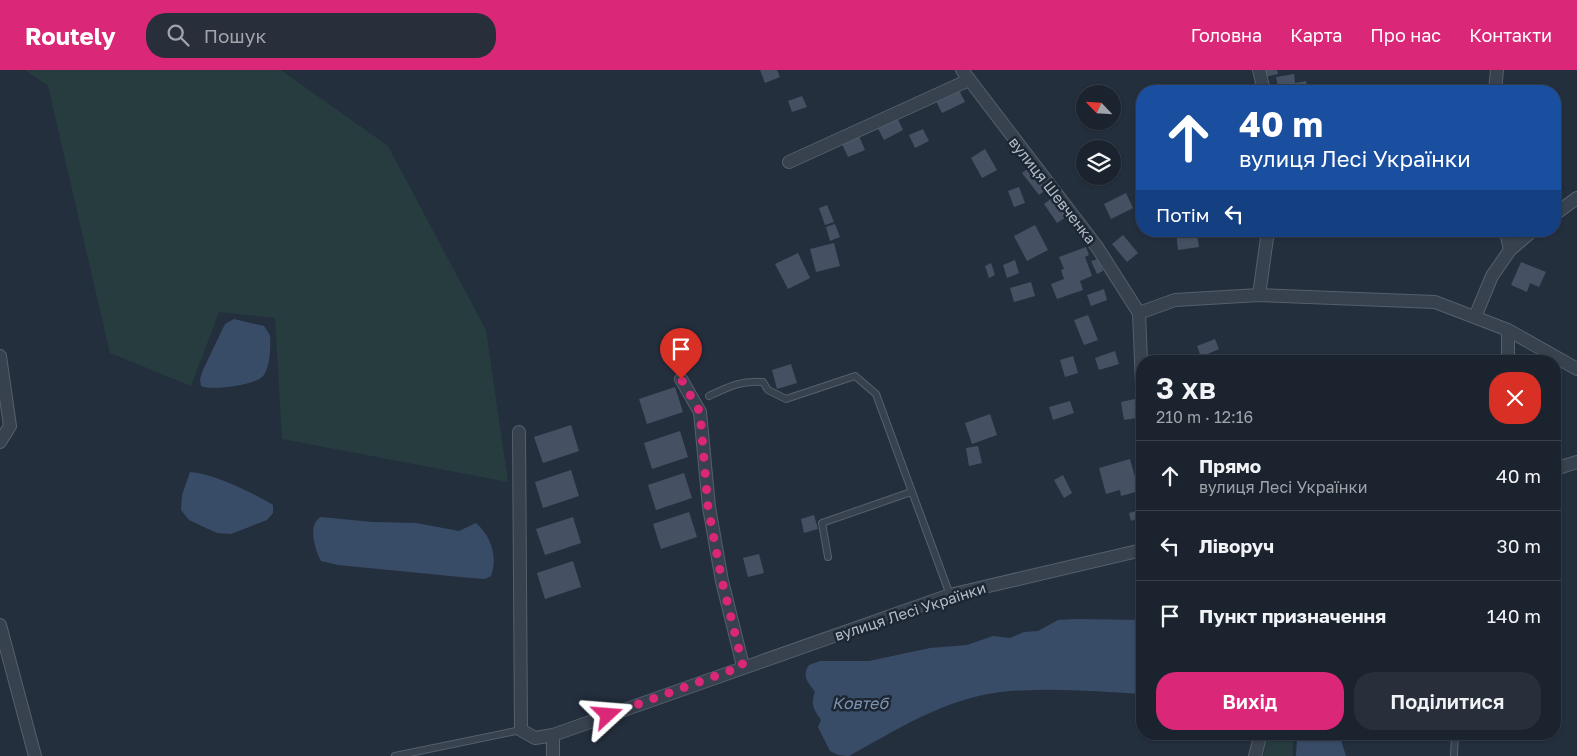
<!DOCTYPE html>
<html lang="uk">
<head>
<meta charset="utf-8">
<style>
  body { margin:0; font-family:"Golos Text",sans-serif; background:#282f3a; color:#f1f3f6; height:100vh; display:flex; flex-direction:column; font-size:19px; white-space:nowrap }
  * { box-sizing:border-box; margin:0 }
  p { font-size:16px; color:#a0a4aa }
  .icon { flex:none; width:28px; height:28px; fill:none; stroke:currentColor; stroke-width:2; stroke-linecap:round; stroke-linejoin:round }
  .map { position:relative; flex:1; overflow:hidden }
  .side { position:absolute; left:1136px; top:285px; width:425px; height:385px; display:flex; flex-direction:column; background:#1b232e; border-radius:20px; box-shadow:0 1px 4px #0004,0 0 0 1px #39404a }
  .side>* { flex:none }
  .banner { position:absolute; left:1136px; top:15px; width:425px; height:152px; border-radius:20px; box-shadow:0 1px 4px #0004,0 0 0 1px #39404a; background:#1a4fa0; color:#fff; overflow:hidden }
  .needle { width:32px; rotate:295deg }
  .fabs { position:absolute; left:1076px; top:15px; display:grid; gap:10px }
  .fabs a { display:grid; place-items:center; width:45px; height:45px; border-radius:50%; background:#1b232e; box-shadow:0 1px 4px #0004,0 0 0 1px #39404a; font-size:25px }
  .pin { position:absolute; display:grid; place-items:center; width:42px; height:42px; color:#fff; margin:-51px -21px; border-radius:50% 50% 50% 0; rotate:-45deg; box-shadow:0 0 5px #0007 }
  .pin .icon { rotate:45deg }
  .me { position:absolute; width:55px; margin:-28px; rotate:71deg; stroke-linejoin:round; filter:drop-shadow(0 0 4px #0008) }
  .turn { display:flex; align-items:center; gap:18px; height:105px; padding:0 20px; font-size:22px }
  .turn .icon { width:65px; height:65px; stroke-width:2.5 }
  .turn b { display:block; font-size:35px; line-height:42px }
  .then { display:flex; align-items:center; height:48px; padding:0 20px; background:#0003; gap:10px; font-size:19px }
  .round { display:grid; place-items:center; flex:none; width:52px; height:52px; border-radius:20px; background:#282f3a }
  .headline { display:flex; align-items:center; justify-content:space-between; height:85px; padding:0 20px }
  h1 { font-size:30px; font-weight:600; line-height:38px }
  .primary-button { display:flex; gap:10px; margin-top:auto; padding:10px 20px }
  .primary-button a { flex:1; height:58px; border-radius:20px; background:#db2777; color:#fff; font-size:20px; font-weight:600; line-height:58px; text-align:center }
  .primary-button a+a { background:#282f3a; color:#f1f3f6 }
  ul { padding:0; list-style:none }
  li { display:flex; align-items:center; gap:15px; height:70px; padding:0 20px; border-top:1px solid #39404a }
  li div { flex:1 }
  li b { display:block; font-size:19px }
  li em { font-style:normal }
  header { display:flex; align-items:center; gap:30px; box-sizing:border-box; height:70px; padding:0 25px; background:#db2777; color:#fff }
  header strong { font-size:24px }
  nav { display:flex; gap:28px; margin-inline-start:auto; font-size:18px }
  .search { width:350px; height:45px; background:#282f3a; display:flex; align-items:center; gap:12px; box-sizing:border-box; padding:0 18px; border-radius:20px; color:#a0a4aa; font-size:19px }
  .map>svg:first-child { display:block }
</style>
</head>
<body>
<header>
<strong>Routely</strong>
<div class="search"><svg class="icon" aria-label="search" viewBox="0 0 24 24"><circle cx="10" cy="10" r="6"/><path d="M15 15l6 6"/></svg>Пошук</div>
<nav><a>Головна</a><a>Карта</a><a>Про нас</a><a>Контакти</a></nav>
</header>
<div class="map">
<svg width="1577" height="686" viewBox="0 0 1577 686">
  <rect width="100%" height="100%" fill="#242f3e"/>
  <path fill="#263c3f" d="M 25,0 L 281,0 L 388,76 L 486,260 L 508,412 L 282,369 L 275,248 L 219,242 L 191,316 L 110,283 L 48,16 Z
    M 1269,664 L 1299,664 L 1293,669 L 1293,686 L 1263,686 Z"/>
  <path fill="#394c67" d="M 234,249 L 264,256 C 266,259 269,263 270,266 C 271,276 270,301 262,307 C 253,315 212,321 201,316 L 200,309 L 203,300 L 225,254 Z
    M 190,402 C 215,404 251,422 273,435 L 273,443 L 267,450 L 231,464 L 217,463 L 206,458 L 189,450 L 181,440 L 182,425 Z
    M 321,447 L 372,452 L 416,453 L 459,461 L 476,453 C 491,466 498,487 491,506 L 485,509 L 471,508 L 338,495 L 321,491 C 315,480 307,454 321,447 Z
    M 1077,549 L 1142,550 L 1142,624 C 1095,621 1048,617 1001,622 C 946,628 896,660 849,686 L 838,685 L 830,681 L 818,657 L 821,650 C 814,639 810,635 815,622 C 809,613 801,607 809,595 L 820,591 L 869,591 L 930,578 L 967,575 L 993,566 L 1010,568 L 1024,562 L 1038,561 L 1058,550 Z
    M 1302,664 L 1339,664 L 1346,686 L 1296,686 L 1297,668 Z"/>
  <path fill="#455162" d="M 760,0 L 777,0 L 780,7 L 765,13 Z
    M 1263,0 L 1277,0 L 1278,4 L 1265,7 Z
    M 1294,4 L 1295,13 L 1306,11 L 1308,21 L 1279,21 L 1276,7 Z
    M 958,18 L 965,32 L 942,43 L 935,29 Z
    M 802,26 L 807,37 L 792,42 L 788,31 Z
    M 896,45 L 903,60 L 884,70 L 876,55 Z
    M 923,59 L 929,71 L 915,78 L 909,65 Z
    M 859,66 L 865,80 L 848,87 L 842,74 Z
    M 985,79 L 997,100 L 982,108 L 971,88 Z
    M 1029,98 L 1047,119 L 1039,125 L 1022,103 Z
    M 1019,117 L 1025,133 L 1014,137 L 1008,121 Z
    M 1126,123 L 1133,138 L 1111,149 L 1104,134 Z
    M 1052,128 L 1066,147 L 1057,153 L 1044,134 Z
    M 827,135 L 834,152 L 825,155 L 819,138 Z
    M 835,154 L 840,167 L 830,171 L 826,157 Z
    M 1035,155 L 1048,180 L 1027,191 L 1014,166 Z
    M 1176,161 L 1201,161 L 1202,164 L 1197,165 L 1199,177 L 1178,180 Z
    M 1123,165 L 1138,183 L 1127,192 L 1112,174 Z
    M 834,173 L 840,196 L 816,202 L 810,179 Z
    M 1086,177 L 1089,185 L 1085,187 L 1092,206 L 1080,211 L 1083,220 L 1057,229 L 1051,214 L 1064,209 L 1061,200 L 1064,199 L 1059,187 Z
    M 798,183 L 810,208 L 788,219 L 775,194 Z
    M 1098,189 L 1103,201 L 1097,204 L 1091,191 Z
    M 1015,190 L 1019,203 L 1007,208 L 1003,195 Z
    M 1521,192 L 1546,202 L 1539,217 L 1530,213 L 1527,222 L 1511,215 Z
    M 991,193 L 995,205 L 989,208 L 985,196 Z
    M 1031,212 L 1035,226 L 1014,232 L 1010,218 Z
    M 1104,219 L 1107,230 L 1091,236 L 1087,225 Z
    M 1088,245 L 1098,270 L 1084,275 L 1074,250 Z
    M 1215,269 L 1219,279 L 1201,287 L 1197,276 Z
    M 1115,281 L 1119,294 L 1099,300 L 1095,288 Z
    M 1073,286 L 1078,303 L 1065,307 L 1060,290 Z
    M 791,294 L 797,313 L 777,319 L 772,300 Z
    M 675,317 L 683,342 L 647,354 L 639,329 Z
    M 1135,329 L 1137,348 L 1124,350 L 1121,332 Z
    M 1070,331 L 1074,343 L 1053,350 L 1049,337 Z
    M 990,344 L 997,365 L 972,374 L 965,353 Z
    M 571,355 L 579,381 L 543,393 L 534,367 Z
    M 680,361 L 688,387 L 652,399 L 644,373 Z
    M 978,376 L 982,393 L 969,396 L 966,378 Z
    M 1130,389 L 1139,421 L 1121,426 L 1120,420 L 1106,424 L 1099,398 Z
    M 571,400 L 579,426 L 543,438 L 535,412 Z
    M 684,403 L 692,428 L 656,440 L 648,415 Z
    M 1063,405 L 1072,423 L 1064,428 L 1054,410 Z
    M 1142,439 L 1142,447 L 1131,451 L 1129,443 Z
    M 689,442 L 697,467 L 661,479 L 653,454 Z
    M 814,445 L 818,459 L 804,463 L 801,449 Z
    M 573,447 L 581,473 L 545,485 L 536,459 Z
    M 759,484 L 764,503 L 748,507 L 743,488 Z
    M 573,491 L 581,517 L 545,529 L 537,503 Z"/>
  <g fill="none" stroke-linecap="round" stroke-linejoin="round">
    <g stroke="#565f6c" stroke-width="8">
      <path id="service" d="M 709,326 C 728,317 742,310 763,312 L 768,320 L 786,329 L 855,306 L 876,324 L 950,525
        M 828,487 L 822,453 L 911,422
        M 395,686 L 521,660
        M 1454,686 L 1455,664"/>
    </g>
    <g stroke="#565f6c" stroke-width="14">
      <path id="minor" d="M 962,0 L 1097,177 L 1139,243 L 1175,230 L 1259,225 L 1435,232 L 1508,260 L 1577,299
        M 1259,0 L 1264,21
        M 1495,21 L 1497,0
        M 789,92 L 969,10
        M 1555,144 L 1577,128
        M 1510,180 L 1532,161
        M 1259,225 L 1268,161
        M 1139,243 L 1142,315
        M 1475,247 L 1492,206 L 1510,180 L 1506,161
        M 1508,260 L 1508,291
        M 0,286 L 10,356 L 0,372
        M 681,309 L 700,342 L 709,437 L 722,511 L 743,596
        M 519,362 L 521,660 L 535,668 L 553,665 L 950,525 L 1142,480
        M 1555,399 L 1577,392
        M 0,555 L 35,686
        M 553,665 L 553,686
        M 1255,686 L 1261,664"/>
    </g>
    <use href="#service" stroke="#38414e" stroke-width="6"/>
    <use href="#minor" stroke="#38414e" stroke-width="12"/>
  </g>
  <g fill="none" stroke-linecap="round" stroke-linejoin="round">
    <path stroke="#db2777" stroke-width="9" stroke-dasharray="0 16.2" d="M 608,645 L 743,596 L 722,511 L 708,437 L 700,342 L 681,309"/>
  </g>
  <g text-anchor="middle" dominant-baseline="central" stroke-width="5" stroke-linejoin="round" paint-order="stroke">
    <g font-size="15" fill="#b4bcc9" stroke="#1d2633">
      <text transform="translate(1053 120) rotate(52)">вулиця Шевченка</text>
      <text transform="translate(910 541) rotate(-18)">вулиця Лесі Українки</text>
    </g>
    <g font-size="16" font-style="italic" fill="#7c92b1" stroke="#1d2633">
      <text x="860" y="633">Ковтеб</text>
    </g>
  </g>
</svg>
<div class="fabs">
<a><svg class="needle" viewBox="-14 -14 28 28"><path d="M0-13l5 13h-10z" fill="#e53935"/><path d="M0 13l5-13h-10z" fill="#a0a4aa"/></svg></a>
<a><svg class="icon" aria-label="layers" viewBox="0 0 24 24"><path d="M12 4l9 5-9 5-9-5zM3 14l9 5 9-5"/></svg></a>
</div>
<div class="pin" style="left:681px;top:309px;background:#d93025"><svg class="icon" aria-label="arrive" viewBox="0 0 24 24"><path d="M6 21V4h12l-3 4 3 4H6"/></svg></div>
<svg class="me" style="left:608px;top:645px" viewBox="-20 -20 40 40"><path d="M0-17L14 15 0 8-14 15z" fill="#db2777" stroke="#fff" stroke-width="4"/></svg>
<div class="banner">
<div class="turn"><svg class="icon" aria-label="ahead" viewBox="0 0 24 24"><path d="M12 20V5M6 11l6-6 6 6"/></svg><div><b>40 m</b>вулиця Лесі Українки</div></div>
<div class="then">Потім<svg class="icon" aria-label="left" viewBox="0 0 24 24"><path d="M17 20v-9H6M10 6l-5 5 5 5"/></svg></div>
</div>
<section class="side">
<div class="headline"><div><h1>3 хв</h1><p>210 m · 12:16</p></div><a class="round" style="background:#d93025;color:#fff"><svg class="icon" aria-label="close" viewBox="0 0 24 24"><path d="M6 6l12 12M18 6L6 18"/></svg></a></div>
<ul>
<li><svg class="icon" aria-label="ahead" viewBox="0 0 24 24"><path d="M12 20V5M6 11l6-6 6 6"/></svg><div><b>Прямо</b><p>вулиця Лесі Українки</p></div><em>40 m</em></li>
<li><svg class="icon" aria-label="left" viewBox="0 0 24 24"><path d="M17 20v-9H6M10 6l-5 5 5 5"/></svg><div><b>Ліворуч</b></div><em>30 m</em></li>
<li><svg class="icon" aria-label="arrive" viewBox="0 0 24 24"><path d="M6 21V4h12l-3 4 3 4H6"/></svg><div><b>Пункт призначення</b></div><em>140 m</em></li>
</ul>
<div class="primary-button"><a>Вихід</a><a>Поділитися</a></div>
</section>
</div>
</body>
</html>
